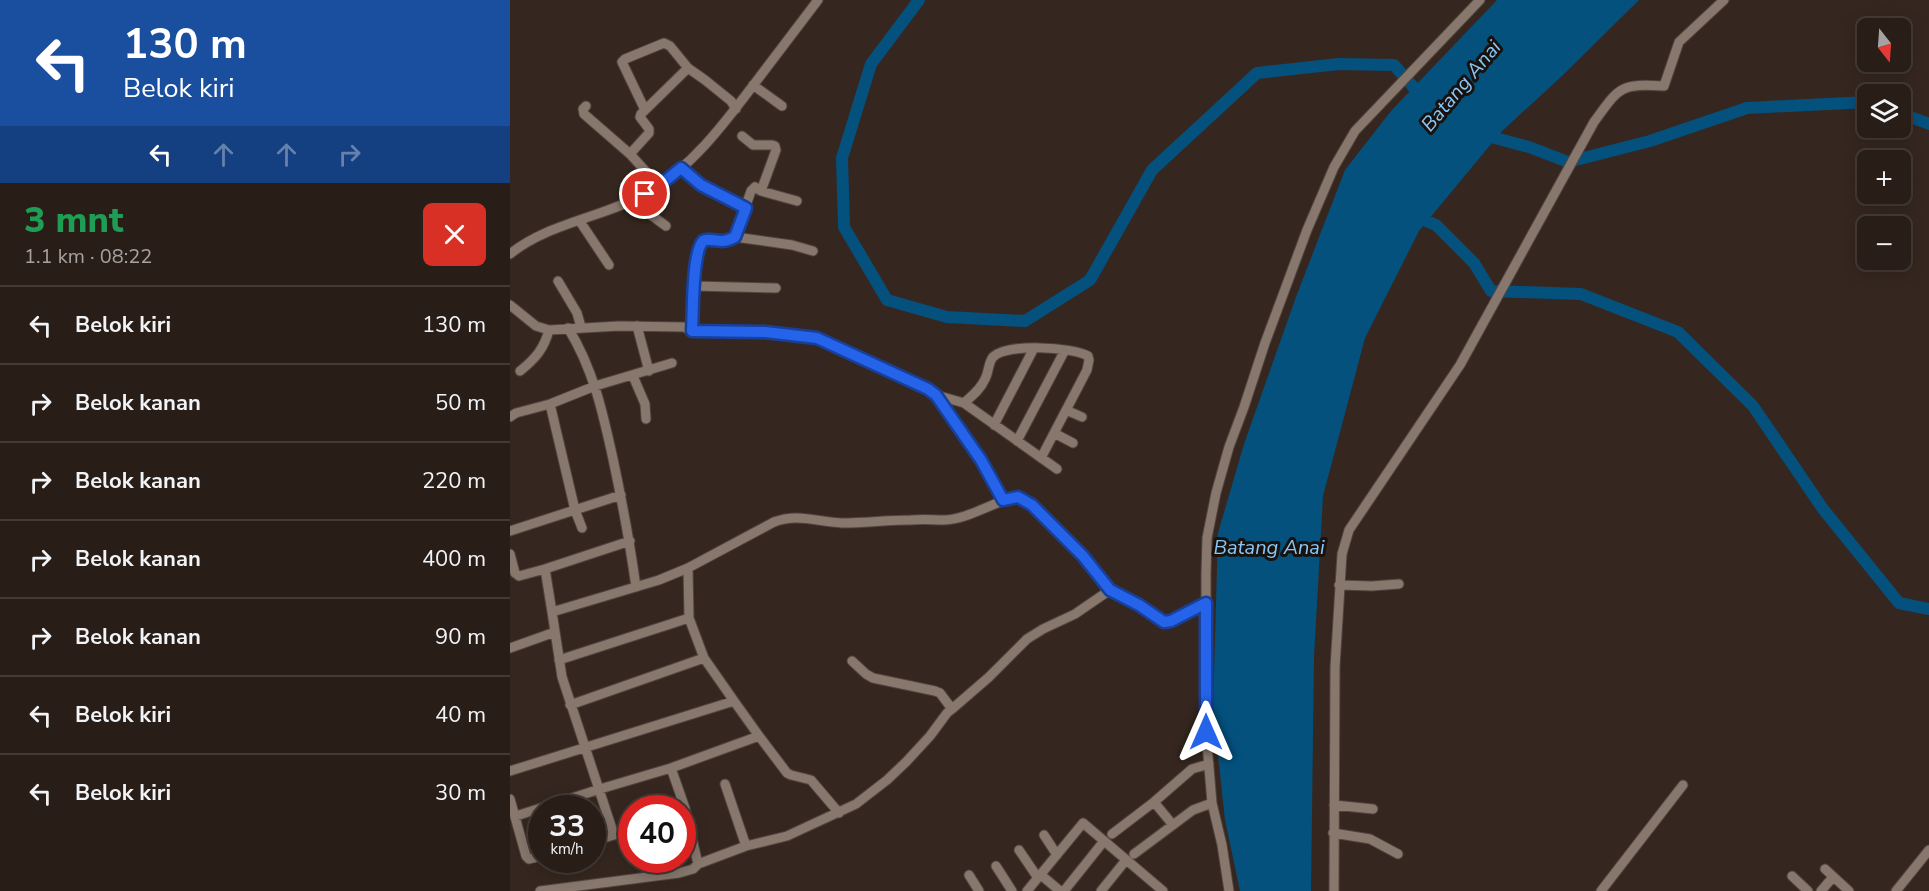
<!DOCTYPE html>
<html lang="id">
<head>
<meta charset="utf-8">
<style>
  body { margin:0; font-family:"Nunito Sans",sans-serif; background:#342a24; color:#f1f3f6; height:100vh; display:flex; flex-direction:column; font-size:22px; white-space:nowrap }
  * { box-sizing:border-box; margin:0 }
  p { font-size:20px; color:#a5a2a1 }
  .icon { flex:none; width:33px; height:33px; fill:none; stroke:currentColor; stroke-width:2; stroke-linecap:round; stroke-linejoin:round }
  .map { position:relative; flex:1; overflow:hidden }
  .side { display:flex; flex-direction:column; background:#281d17; width:510px }
  .side>* { flex:none }
  .guide { background:#1a4fa0; color:#fff; overflow:hidden }
  .needle { width:39px; rotate:163deg }
  .controls { position:absolute; left:1347px; top:18px; display:grid; gap:12px }
  .controls a { display:grid; place-items:center; width:54px; height:54px; border-radius:9px; background:#281d17; box-shadow:0 3px 15px #0003,0 0 0 2px #443b36; font-size:30px }
  .speed { position:absolute; left:18px; top:795px; display:flex; gap:12px; font-size:30px; font-weight:700; text-align:center }
  .speed>* { display:grid; place-content:center; width:78px; height:78px; border-radius:50%; background:#281d17; box-shadow:0 3px 15px #0003,0 0 0 2px #443b36; line-height:1 }
  .speed small { font-size:15px; font-weight:400 }
  .speed .limit { border:9px solid #d22; background:#fff; color:#111 }
  .pin { position:absolute; display:grid; place-items:center; width:51px; height:51px; color:#fff; margin:-26px; border:3px solid #fff; border-radius:50%; box-shadow:0 2px 6px #0007 }
  .me { position:absolute; width:66px; margin:-33px; rotate:0deg; stroke-linejoin:round; filter:drop-shadow(0 0 4px #0008) }
  .turn { display:flex; align-items:center; gap:21px; height:126px; padding:0 24px; font-size:27px }
  .turn .icon { width:78px; height:78px; stroke-width:2.5 }
  .turn b { display:block; font-size:42px; line-height:51px }
  .lanes { display:flex; align-items:center; height:57px; padding:0 24px; background:#0003; justify-content:center; gap:30px; direction:ltr }
  .lanes .off { opacity:.35 }
  .round { display:grid; place-items:center; flex:none; width:63px; height:63px; border-radius:9px; background:#342a24 }
  .overview { display:flex; align-items:center; justify-content:space-between; height:102px; padding:0 24px }
  h1 { font-size:36px; font-weight:800; line-height:45px; color:#1e9e55 }
  ul { padding:0; list-style:none }
  li { display:flex; align-items:center; gap:18px; height:78px; padding:0 24px; border-top:2px solid #443b36 }
  li div { flex:1 }
  li b { display:block; font-size:22px }
  li em { font-style:normal }
  main { display:flex; flex:1; min-height:0 }
  .map>svg:first-child { display:block }
</style>
</head>
<body>
<main>
<section class="side">
<div class="guide">
<div class="turn"><svg class="icon" aria-label="left" viewBox="0 0 24 24"><path d="M17 20v-9H6M10 6l-5 5 5 5"/></svg><div><b>130 m</b>Belok kiri</div></div>
<div class="lanes"><svg class="icon" aria-label="left" viewBox="0 0 24 24"><path d="M17 20v-9H6M10 6l-5 5 5 5"/></svg><svg class="icon off" aria-label="ahead" viewBox="0 0 24 24"><path d="M12 20V5M6 11l6-6 6 6"/></svg><svg class="icon off" aria-label="ahead" viewBox="0 0 24 24"><path d="M12 20V5M6 11l6-6 6 6"/></svg><svg class="icon off" aria-label="right" viewBox="0 0 24 24"><path d="M7 20v-9h11M14 6l5 5-5 5"/></svg></div>
</div>
<div class="overview"><div><h1>3 mnt</h1><p>1.1 km · 08:22</p></div><a class="round" style="background:#d93025;color:#fff"><svg class="icon" aria-label="close" viewBox="0 0 24 24"><path d="M6 6l12 12M18 6L6 18"/></svg></a></div>
<ul>
<li><svg class="icon" aria-label="left" viewBox="0 0 24 24"><path d="M17 20v-9H6M10 6l-5 5 5 5"/></svg><div><b>Belok kiri</b></div><em>130 m</em></li>
<li><svg class="icon" aria-label="right" viewBox="0 0 24 24"><path d="M7 20v-9h11M14 6l5 5-5 5"/></svg><div><b>Belok kanan</b></div><em>50 m</em></li>
<li><svg class="icon" aria-label="right" viewBox="0 0 24 24"><path d="M7 20v-9h11M14 6l5 5-5 5"/></svg><div><b>Belok kanan</b></div><em>220 m</em></li>
<li><svg class="icon" aria-label="right" viewBox="0 0 24 24"><path d="M7 20v-9h11M14 6l5 5-5 5"/></svg><div><b>Belok kanan</b></div><em>400 m</em></li>
<li><svg class="icon" aria-label="right" viewBox="0 0 24 24"><path d="M7 20v-9h11M14 6l5 5-5 5"/></svg><div><b>Belok kanan</b></div><em>90 m</em></li>
<li><svg class="icon" aria-label="left" viewBox="0 0 24 24"><path d="M17 20v-9H6M10 6l-5 5 5 5"/></svg><div><b>Belok kiri</b></div><em>40 m</em></li>
<li><svg class="icon" aria-label="left" viewBox="0 0 24 24"><path d="M17 20v-9H6M10 6l-5 5 5 5"/></svg><div><b>Belok kiri</b></div><em>30 m</em></li>
</ul>
</section>
<div class="map">
<svg width="1419" height="891" viewBox="0 0 1419 891">
  <rect width="100%" height="100%" fill="#35271f"/>
  <path fill="#04517e" d="M 987,0 L 1129,0 L 1052,76 L 991,132 L 909,231 L 855,338 L 813,496 L 804,657 L 801,891 L 730,891 L 715,820 L 703,709 L 708,533 L 734,444 L 786,297 L 835,170 L 881,111 Z"/>
  <g fill="none" stroke-linecap="round" stroke-linejoin="round">
    <path stroke="#04517e" stroke-width="12" d="M 409,0 L 361,64 L 332,158 L 334,227 L 377,300 L 437,317 L 515,321 L 580,280 L 642,170 L 747,73 L 829,64 L 884,65 L 914,99
      M 1390,113 L 1419,124
      M 970,134 L 1019,147 L 1058,162 L 1140,141 L 1237,108 L 1358,102
      M 903,216 L 926,225 L 964,263 L 981,291 L 1071,294 L 1168,332 L 1243,406 L 1313,509 L 1389,603 L 1419,609"/>
    <g stroke="#50453e" stroke-width="11">
      <path id="minor" d="M 243,85 L 272,106
        M 76,106 L 73,109 L 74,114 L 120,154
        M 135,110 L 112,62 L 115,59 L 154,43 L 160,46 L 178,68 L 195,80 L 221,101 L 226,109
        M 171,168 L 191,185 L 235,208
        M 149,186 L 120,154 L 139,133 L 139,129 L 130,117 L 131,114 L 178,68
        M 251,191 L 287,201
        M 122,201 L 156,226
        M 69,220 L 99,265
        M 225,237 L 282,245 L 303,251
        M 0,254 C 40,222 93,218 137,193 C 181,168 214,124 245,83 C 266,55 287,28 308,0
        M 48,281 L 67,313 L 71,327
        M 183,286 L 266,288
        M 0,305 L 26,326 L 39,330 L 109,326 L 174,327 L 182,331 L 255,332 L 307,338 L 419,389 L 426,395 L 471,460 L 493,500
        M 127,326 L 139,371
        M 58,328 C 83,368 93,413 103,459 C 112,501 120,544 126,587
        M 182,331 C 183,315 182,252 193,241 C 197,238 207,241 212,241 C 217,241 221,239 225,237 L 241,191 L 245,187 L 251,191 L 266,150 L 265,146 L 262,145 L 243,145 L 232,136
        M 10,371 C 25,359 34,349 39,330
        M 123,376 L 135,404 L 136,419
        M 426,395 L 454,403 L 547,469
        M 454,403 C 462,396 471,389 475,379 C 479,372 478,363 483,357 C 497,343 562,347 578,356 L 579,360 L 577,370 L 531,458
        M 40,404 L 65,510 L 72,528
        M 556,410 L 572,417
        M 0,417 L 6,413 L 40,404 L 85,386 L 162,363
        M 484,425 L 524,348
        M 544,433 L 563,443
        M 507,441 L 555,350
        M 0,531 L 111,495
        M 0,554 L 5,573 L 9,576 L 35,569 L 120,541
        M 178,568 L 179,618
        M 35,569 L 42,612
        M 829,585 L 862,586 L 889,584
        M 0,648 L 45,632
        M 49,660 L 179,618 L 194,658 L 224,701
        M 60,705 L 194,658
        M 442,709 L 479,677 L 517,639 L 533,629 L 565,614 L 600,590
        M 0,771 L 224,701 L 249,736
        M 215,784 L 236,846
        M 0,799 L 16,856 L 19,859 L 32,856
        M 824,805 L 863,809
        M 6,816 L 90,789 L 161,768
        M 663,825 L 644,802 L 682,769 L 699,764
        M 823,833 L 860,839 L 888,854
        M 602,834 L 644,802
        M 104,835 L 52,677 L 42,612 L 149,580 L 178,568 L 264,522 C 288,513 307,522 332,523 C 355,523 378,520 401,520 C 412,519 423,520 434,520 C 460,519 483,501 508,497 L 522,505 L 573,556 L 600,590 L 629,605 L 651,621 C 662,624 685,609 696,603
        M 534,835 L 547,855
        M 82,842 L 122,829
        M 509,850 L 528,878
        M 624,854 L 683,810 L 702,803
        M 188,864 L 236,846 L 277,836 L 346,804 L 377,780 L 396,762 L 420,736 L 437,713 L 442,709 L 430,693 L 425,691 L 363,678 L 356,674 L 342,661
        M 486,866 L 502,891
        M 1315,869 L 1339,891
        M 459,875 L 469,891
        M 531,875 L 550,891
        M 1282,876 L 1298,891
        M 30,891 L 169,873 L 183,869 L 188,864 L 175,808 L 161,768 L 249,736 L 277,773 L 281,775 L 301,780 L 329,813
        M 517,891 L 573,823 L 653,891
        M 554,891 L 594,841
        M 591,891 L 616,860
        M 719,891 L 712,845 L 702,803 L 696,732 L 696,574 L 697,538 L 706,493 L 719,447 L 734,407 L 755,343 L 797,230 L 824,167 L 845,131 L 970,0
        M 824,891 L 825,667 L 832,554 L 839,530 L 950,365 L 1084,122 C 1109,88 1109,83 1154,86 L 1169,42 L 1214,0
        M 1091,891 L 1173,785
        M 1311,891 L 1323,877
        M 1386,891 L 1419,850"/>
    </g>
    <use href="#minor" stroke="#87776d" stroke-width="9"/>
  </g>
  <g fill="none" stroke-linecap="round" stroke-linejoin="round">
    <g stroke="#184099" stroke-width="15">
      <path id="route" d="M 135,194 L 149,186 L 171,168 L 191,185 L 236,208 L 225,237 C 221,239 217,241 212,241 C 206,241 197,238 193,241 C 182,252 183,315 182,331 L 255,332 L 307,338 L 418,389 L 426,395 L 471,460 L 493,500 L 508,497 L 522,505 L 573,556 L 600,590 L 629,605 L 654,622 L 661,621 L 696,603 L 696,732"/>
    </g>
    <use href="#route" stroke="#2563eb" stroke-width="10"/>
  </g>
  <g text-anchor="middle" dominant-baseline="central" stroke-width="6" stroke-linejoin="round" paint-order="stroke">
    <g font-size="20" font-style="italic" fill="#8ac7f7" stroke="#18120e">
      <text transform="translate(951 86) rotate(-50)">Batang Anai</text>
      <text x="759" y="547">Batang Anai</text>
    </g>
  </g>
</svg>
<div class="controls">
<a><svg class="needle" viewBox="-14 -14 28 28"><path d="M0-13l5 13h-10z" fill="#e53935"/><path d="M0 13l5-13h-10z" fill="#a5a2a1"/></svg></a>
<a><svg class="icon" aria-label="layers" viewBox="0 0 24 24"><path d="M12 4l9 5-9 5-9-5zM3 14l9 5 9-5"/></svg></a>
<a>+</a>
<a>−</a>
</div>
<div class="speed"><div>33<small>km/h</small></div><div class="limit">40</div></div>
<div class="pin" style="left:135px;top:194px;background:#d93025"><svg class="icon" aria-label="arrive" viewBox="0 0 24 24"><path d="M6 21V4h12l-3 4 3 4H6"/></svg></div>
<svg class="me" style="left:696px;top:732px" viewBox="-20 -20 40 40"><path d="M0-17L14 15 0 8-14 15z" fill="#2563eb" stroke="#fff" stroke-width="4"/></svg>
</div>
</main>
</body>
</html>
